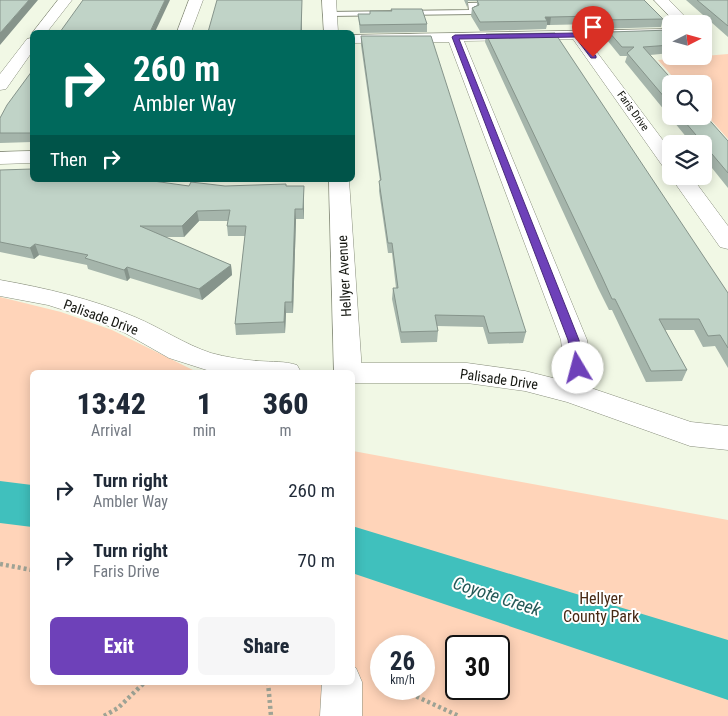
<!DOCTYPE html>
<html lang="en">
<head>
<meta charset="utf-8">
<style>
  body { margin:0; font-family:"Roboto Condensed",sans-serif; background:#f6f6f7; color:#1f2937; height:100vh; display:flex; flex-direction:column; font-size:19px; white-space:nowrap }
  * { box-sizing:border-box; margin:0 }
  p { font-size:16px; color:#747a83 }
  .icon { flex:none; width:28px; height:28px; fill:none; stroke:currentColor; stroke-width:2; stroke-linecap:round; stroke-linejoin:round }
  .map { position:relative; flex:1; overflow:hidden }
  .sheet { position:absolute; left:30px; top:370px; width:325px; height:315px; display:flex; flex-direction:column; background:#fff; border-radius:8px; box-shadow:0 2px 12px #0003 }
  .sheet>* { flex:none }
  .guide { position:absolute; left:30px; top:30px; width:325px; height:152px; border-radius:8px; box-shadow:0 2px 12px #0003; background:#00695c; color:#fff; overflow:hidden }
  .needle { width:32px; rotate:84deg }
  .controls { position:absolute; left:662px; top:15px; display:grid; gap:10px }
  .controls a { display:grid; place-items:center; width:50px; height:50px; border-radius:8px; background:#fff; box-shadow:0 2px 12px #0003; font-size:25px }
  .speed { position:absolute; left:370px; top:635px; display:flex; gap:10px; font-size:25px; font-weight:700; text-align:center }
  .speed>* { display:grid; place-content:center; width:65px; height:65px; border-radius:50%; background:#fff; box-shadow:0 2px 12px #0003; line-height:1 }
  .speed small { font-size:12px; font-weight:400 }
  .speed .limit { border:2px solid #111; border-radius:8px; background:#fff; color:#111 }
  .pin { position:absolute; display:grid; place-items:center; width:42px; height:42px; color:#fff; margin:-51px -21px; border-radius:50% 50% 50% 0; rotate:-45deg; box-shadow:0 0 5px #0007 }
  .pin .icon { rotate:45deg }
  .me { position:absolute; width:55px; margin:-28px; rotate:352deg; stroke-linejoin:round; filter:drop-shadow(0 0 4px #0008) }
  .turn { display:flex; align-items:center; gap:18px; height:105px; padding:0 20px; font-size:22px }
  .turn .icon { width:65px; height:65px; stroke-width:2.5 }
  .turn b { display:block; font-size:35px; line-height:42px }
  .then { display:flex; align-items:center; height:48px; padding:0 20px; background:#0003; gap:10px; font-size:19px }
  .eta { display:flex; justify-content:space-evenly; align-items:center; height:85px; text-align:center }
  .eta b { font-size:30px; font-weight:800; line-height:35px }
  .button { display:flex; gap:10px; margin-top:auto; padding:10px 20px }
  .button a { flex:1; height:58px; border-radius:8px; background:#6e41b9; color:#fff; font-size:20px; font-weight:800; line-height:58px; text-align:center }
  .button a+a { background:#f6f6f7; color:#1f2937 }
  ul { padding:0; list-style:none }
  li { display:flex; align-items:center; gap:15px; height:70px; padding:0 20px }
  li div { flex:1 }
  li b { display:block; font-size:19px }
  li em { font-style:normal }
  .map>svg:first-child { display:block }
</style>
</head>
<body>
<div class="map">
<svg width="728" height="716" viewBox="0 0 728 716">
  <rect width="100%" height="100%" fill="#f1f8e5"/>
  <path fill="#ffd4b9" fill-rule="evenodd" d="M 728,54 L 728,139 L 704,112 L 704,84 L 679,84 L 658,60 Z
    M 0,297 L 61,312 L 112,330 L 197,372 L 32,372 L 32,682 L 352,682 L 353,451 L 728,520 L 728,716 L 0,716 ZM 381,646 L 424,646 L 424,689 L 381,689 ZM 456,646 L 499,646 L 499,689 L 456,689 Z"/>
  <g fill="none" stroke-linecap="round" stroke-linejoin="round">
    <path fill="#40c0bd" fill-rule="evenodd" d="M 0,481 L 32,485 L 32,527 L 0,523 Z
      M 352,526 L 728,640 L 728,700 L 352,573 Z"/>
    <g stroke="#888e7c" stroke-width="2">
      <path id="service" d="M 509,0 L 515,0 L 517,4 L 514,6 L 474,6 L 476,12 L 473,14 L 330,16 L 327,14 L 330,12 L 469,10 L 468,3 L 510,2 Z"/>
    </g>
    <g stroke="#888e7c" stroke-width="1">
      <path id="minor" d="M 58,0 L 72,0 L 47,32 L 33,32 Z
        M 189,0 L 203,0 L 191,32 L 177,32 Z
        M 654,0 L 669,0 L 692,24 L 677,24 Z
        M 671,29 L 671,37 L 587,39 L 671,151 L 671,170 L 664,168 L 573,39 L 464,41 L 587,340 L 592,368 L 588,387 L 691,422 L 728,426 L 728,450 L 690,446 L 567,402 L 525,391 L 467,383 L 352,383 L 352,372 L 338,372 L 342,366 L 352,363 L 467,363 L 525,371 L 561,380 L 564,368 L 561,340 L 449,42 L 352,43 L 352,35 Z
        M 32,38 L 32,52 L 6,89 L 0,90 L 0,74 L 27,39 Z
        M 32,151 L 32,163 L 0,164 L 0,152 Z
        M 671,174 L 671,176 L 691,176 L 728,226 L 728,249 L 720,247 L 670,176 Z"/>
    </g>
    <g stroke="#888e7c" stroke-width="1">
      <path id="tertiary" d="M 322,0 L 336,0 L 338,32 L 324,32 Z
        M 329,180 L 349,180 L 362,372 L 358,379 L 352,381 L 352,372 L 334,372 Z
        M 0,280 C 46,288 92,299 135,317 C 161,328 184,344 211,353 C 226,357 243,360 259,361 C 272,362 285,361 297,365 L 301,372 L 213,372 L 169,358 L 125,333 L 89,318 L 48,305 L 0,296 Z
        M 352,666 L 356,668 L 362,682 L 362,716 L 320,716 L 322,682 L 352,682 Z"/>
    </g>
    <path stroke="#9ea395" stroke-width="4.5" stroke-dasharray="3 3" stroke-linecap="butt" d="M 0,564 L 32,570
      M 373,676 L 381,680
      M 268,682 L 271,716
      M 400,689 L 459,716
      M 104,716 L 118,708 L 145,682"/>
    <use href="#service" fill="#fff" fill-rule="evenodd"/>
    <use href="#minor" fill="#fff" fill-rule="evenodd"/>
    <use href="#tertiary" fill="#fff" fill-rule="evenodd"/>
  </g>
  <path fill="#a5b5ab" d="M 464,0 L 644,0 L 663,19 L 661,27 L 597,29 L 594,24 L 550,25 L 547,25 L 546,29 L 480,31 L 471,16 L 472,8 L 477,5 L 477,1 L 468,1 L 467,7 Z
    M 686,0 L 728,0 L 728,37 Z
    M 370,11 L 427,24 L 427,32 L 360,33 L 358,14 L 370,14 Z
    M 671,30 L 671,53 L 650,55 L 671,84 L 671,116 L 704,116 L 728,141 L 728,188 L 704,158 L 704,144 L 692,144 L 625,62 L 627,56 L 620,56 L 607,40 L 609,32 Z
    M 486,34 L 728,293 L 728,368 L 715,346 L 703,347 L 694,330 L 665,330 L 687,370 L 682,381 L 646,382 L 612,310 L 609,310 L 598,288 L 485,42 Z
    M 361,36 L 526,332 L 523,343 L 488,344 L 483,327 L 437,326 L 438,331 L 437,342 L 401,343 L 392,299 L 393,288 L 396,288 L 392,253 L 388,253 L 379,191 L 380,181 L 361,45 Z
    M 32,71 L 32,142 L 0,143 L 0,118 Z
    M 0,170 L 189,186 L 286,186 L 304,196 L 304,219 L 296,219 L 293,313 L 286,313 L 285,333 L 236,335 L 235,324 L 245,236 L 228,236 L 227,226 L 228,221 L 199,221 L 184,237 L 165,237 L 231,265 L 232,275 L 202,300 L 130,278 L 127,281 L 88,269 L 87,265 L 39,255 L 34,259 L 0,252 Z"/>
  <path fill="#86948b" d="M 29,0 L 38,0 L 0,45 L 0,33 Z
    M 165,0 L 170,0 L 155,32 L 150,32 Z
    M 302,0 L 302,32 L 301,32 Z
    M 545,17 L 551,17 L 550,25 L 547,25 L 547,21 Z
    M 304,186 L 304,219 L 303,209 Z
    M 295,209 L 296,219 L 293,313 L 292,302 Z
    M 197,211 L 199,221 L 184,237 L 182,226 Z
    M 35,244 L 39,255 L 34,259 L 30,248 Z
    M 231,265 L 232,275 L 202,300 L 199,289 Z
    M 127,267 L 130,278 L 127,281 L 124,270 Z
    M 285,302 L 286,313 L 285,333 L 284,322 Z"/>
  <path fill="#c0d3c7" stroke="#86948b" d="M 0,0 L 29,0 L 0,33 Z
    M 83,0 L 165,0 L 150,32 L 60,32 Z
    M 217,0 L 302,0 L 301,32 L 208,32 Z
    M 477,0 L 644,0 L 663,19 L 599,20 L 596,16 L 551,17 L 545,17 L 547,21 L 480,22 L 472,8 L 479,5 Z
    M 697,0 L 728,0 L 728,26 Z
    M 391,9 L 422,9 L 427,24 L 360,25 L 358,14 L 370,14 L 370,11 L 392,11 Z
    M 671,30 L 671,45 L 643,47 L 676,84 L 671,84 L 671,105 L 627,53 L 634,47 L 622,47 L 609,32 Z
    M 555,33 L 728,293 L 728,348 L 720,335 L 708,336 L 699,319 L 659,319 L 687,370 L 651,371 L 615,299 L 612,299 L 602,277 L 486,34 Z
    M 361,36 L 431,36 L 526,332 L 489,333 L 484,316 L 435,315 L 438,331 L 401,332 L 393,288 L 398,288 L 392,243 L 388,243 L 379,181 L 381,180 Z
    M 32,71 L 32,133 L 0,133 L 0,118 L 7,105 Z
    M 704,114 L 728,141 L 728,173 L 680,116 L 704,116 Z
    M 32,169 L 32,180 L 146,180 L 189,186 L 191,182 L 225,186 L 286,184 L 286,186 L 304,186 L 303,209 L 295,209 L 292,302 L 285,302 L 284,322 L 235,324 L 246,226 L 227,226 L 230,210 L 197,211 L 182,226 L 140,226 L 231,265 L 199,289 L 127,267 L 124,270 L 85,258 L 88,255 L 35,244 L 30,248 L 0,242 L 0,170 Z"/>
  <path fill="#6e41b9" stroke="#482a78" d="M 577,33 L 596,56 L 596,58 L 591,58 L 575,37 L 459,39 L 579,340 L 584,368 L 578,373 L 572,368 L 568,340 L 452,37 L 455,35 Z"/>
  <g text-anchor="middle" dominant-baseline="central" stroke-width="4" stroke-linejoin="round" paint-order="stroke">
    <g font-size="11" fill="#151711" stroke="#fff">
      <text transform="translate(633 111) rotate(54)">Faris Drive</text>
    </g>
    <g font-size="14" fill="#151711" stroke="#fff">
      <text transform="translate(344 276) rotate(-93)">Hellyer Avenue</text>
      <text transform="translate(101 317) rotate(20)">Palisade Drive</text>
      <text transform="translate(499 379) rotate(8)">Palisade Drive</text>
    </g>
    <g font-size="16" fill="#472914" stroke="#fff">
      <text x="601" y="598">Hellyer<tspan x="601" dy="18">County Park</tspan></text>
    </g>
    <g font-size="18" font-style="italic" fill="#255a58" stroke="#fff">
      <text transform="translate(497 596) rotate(18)">Coyote Creek</text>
    </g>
  </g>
</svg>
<div class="controls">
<a><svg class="needle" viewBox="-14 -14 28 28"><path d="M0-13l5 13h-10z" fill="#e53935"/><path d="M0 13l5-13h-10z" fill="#747a83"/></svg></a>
<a><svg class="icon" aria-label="search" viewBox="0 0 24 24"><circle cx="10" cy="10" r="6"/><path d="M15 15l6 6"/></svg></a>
<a><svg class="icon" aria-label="layers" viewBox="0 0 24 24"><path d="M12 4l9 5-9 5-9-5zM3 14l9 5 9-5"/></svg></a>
</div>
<div class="speed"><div>26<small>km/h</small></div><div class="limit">30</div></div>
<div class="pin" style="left:593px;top:57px;background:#d93025"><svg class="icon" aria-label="arrive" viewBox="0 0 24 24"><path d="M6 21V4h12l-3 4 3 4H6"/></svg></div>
<svg class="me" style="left:578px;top:368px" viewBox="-20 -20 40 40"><circle r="19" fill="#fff"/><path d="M0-13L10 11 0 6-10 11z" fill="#6e41b9"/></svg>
<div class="guide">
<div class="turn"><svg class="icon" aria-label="right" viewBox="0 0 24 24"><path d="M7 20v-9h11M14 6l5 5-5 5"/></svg><div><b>260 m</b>Ambler Way</div></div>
<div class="then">Then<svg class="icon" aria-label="right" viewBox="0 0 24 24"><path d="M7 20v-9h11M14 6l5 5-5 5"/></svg></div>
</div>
<section class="sheet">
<div class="eta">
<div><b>13:42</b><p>Arrival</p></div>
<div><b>1</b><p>min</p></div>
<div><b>360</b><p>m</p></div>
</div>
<ul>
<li><svg class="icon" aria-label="right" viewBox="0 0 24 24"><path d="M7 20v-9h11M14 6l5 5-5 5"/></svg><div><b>Turn right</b><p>Ambler Way</p></div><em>260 m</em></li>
<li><svg class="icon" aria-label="right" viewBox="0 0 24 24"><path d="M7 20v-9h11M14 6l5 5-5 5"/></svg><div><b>Turn right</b><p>Faris Drive</p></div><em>70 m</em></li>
</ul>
<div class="button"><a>Exit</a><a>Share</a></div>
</section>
</div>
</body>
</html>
